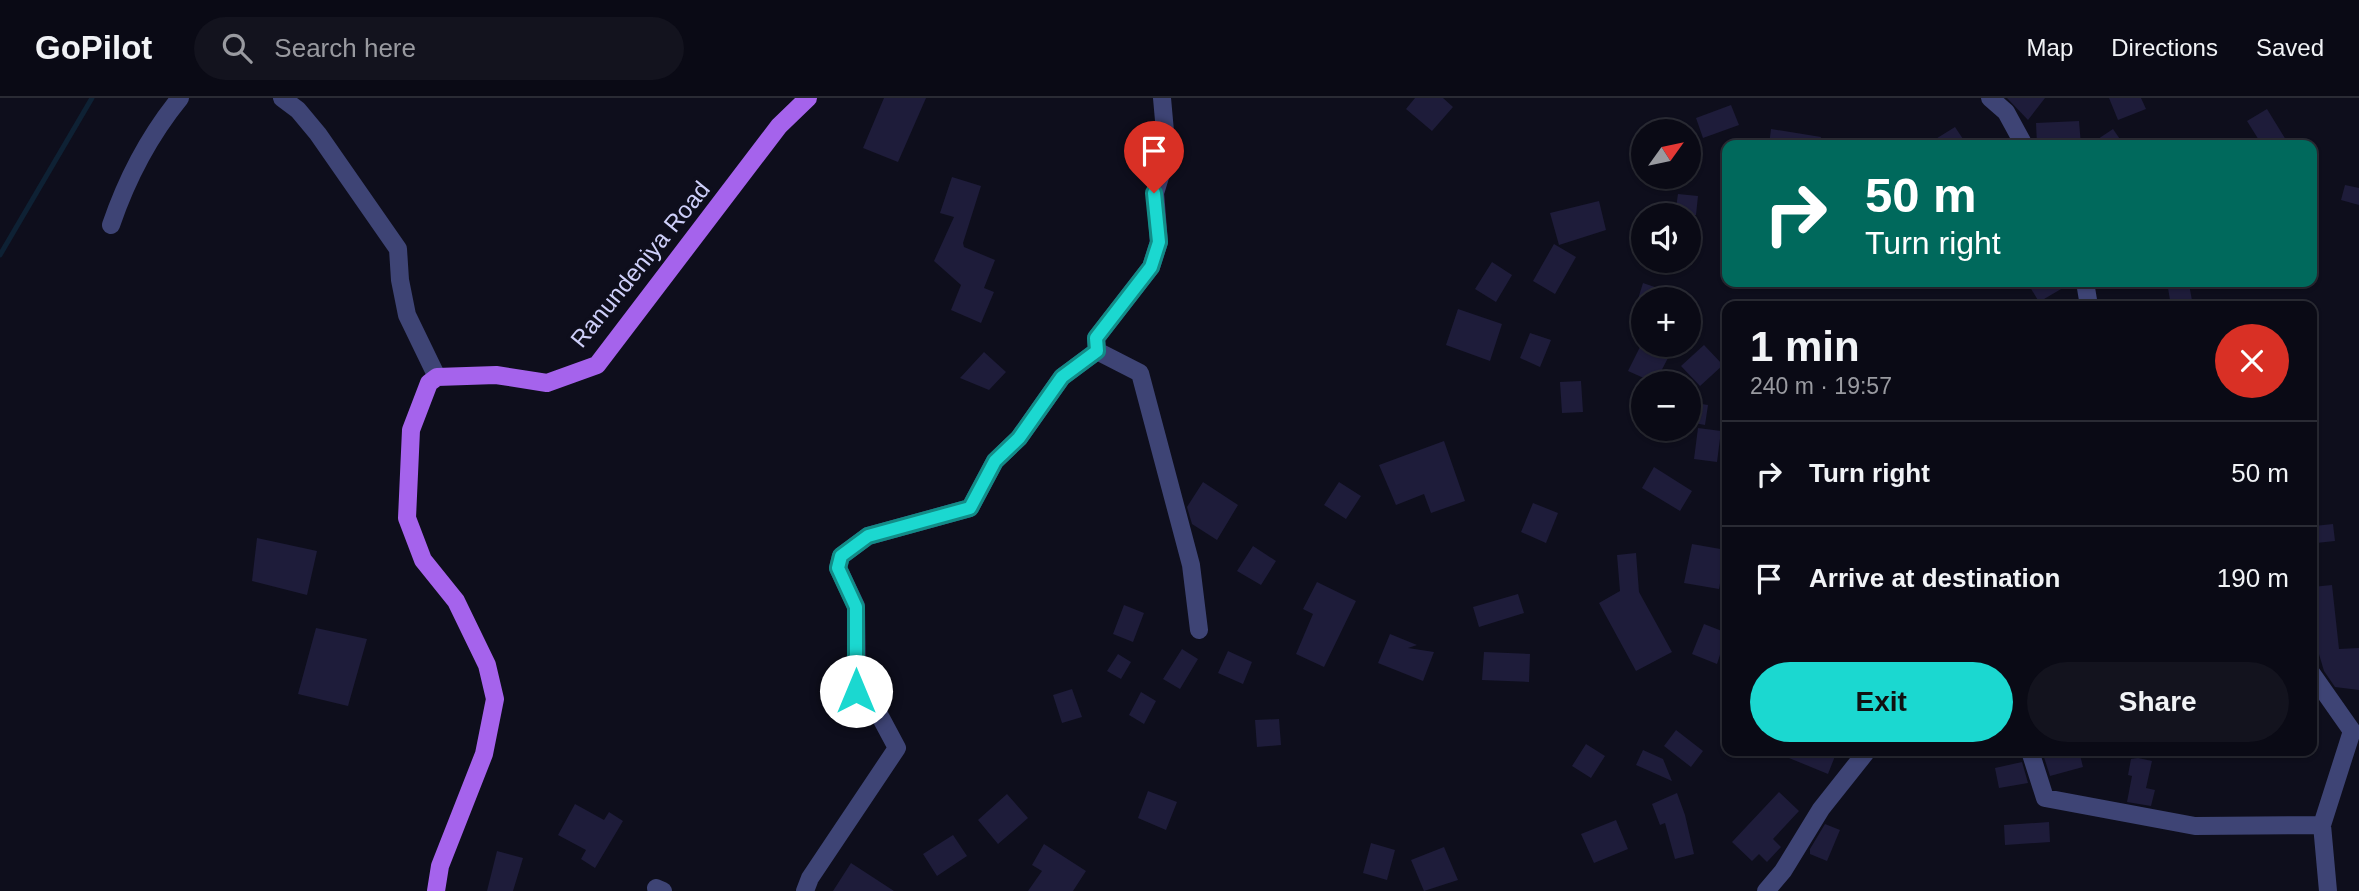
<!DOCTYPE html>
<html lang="en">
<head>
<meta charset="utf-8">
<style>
  body { margin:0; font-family:Helvetica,sans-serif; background:#13131e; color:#f1f3f6; height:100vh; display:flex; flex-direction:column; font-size:26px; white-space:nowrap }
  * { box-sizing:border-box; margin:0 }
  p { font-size:23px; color:#999aa0 }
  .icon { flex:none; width:38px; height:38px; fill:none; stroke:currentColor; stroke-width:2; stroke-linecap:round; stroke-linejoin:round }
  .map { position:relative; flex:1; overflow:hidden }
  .panel { position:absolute; left:1722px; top:203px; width:595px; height:455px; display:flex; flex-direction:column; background:#0a0a15; border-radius:14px; box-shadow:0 2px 5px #0004,0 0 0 2px #2a2b34 }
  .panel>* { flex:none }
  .hud { position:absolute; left:1722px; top:42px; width:595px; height:147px; border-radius:14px; box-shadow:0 2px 5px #0004,0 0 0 2px #2a2b34; background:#00695c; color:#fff; overflow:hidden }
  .needle { width:46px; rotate:57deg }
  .fabs { position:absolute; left:1631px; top:21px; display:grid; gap:14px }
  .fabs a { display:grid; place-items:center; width:70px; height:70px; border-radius:50%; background:#0a0a15; box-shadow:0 2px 5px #0004,0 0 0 2px #2a2b34; font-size:35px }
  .pin { position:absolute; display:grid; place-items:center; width:60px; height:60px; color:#fff; margin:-72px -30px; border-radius:50% 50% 50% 0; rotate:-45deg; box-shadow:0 0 7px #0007 }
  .pin .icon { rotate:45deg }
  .me { position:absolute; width:77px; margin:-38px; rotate:0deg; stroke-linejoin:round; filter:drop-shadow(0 0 5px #0008) }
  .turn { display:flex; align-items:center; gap:24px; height:147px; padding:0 28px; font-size:32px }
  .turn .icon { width:91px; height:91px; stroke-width:2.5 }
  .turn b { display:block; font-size:49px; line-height:60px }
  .round { display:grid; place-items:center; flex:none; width:74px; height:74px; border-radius:37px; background:#13131e }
  .headline { display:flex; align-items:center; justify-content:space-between; height:119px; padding:0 28px }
  h1 { font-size:42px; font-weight:700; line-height:52px }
  .button { display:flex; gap:14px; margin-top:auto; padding:14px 28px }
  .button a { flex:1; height:80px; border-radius:42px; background:#1bd8d0; color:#111; font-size:28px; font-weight:700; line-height:80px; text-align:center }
  .button a+a { background:#13131e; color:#f1f3f6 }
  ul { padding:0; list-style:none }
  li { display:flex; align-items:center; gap:21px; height:105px; padding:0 28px; border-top:2px solid #2a2b34 }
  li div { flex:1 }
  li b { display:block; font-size:26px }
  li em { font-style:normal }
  header { display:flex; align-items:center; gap:42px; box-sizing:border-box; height:98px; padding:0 35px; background:#0a0a15; border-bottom:2px solid #2a2b34 }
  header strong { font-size:33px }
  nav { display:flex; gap:38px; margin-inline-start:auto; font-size:24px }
  .search { width:490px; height:63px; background:#13131e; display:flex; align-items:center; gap:18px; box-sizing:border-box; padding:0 24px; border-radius:38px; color:#999aa0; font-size:26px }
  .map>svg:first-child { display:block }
</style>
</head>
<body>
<header>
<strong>GoPilot</strong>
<div class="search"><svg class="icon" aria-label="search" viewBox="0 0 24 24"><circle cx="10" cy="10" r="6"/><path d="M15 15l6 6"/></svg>Search here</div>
<nav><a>Map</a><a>Directions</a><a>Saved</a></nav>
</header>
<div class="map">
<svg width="2359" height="793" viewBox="0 0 2359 793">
  <rect width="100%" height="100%" fill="#0e0e1c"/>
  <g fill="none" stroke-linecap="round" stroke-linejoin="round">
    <path stroke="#0e2134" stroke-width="5" d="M 0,157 L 92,0"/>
  </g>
  <path fill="#1e1c3a" d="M 884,0 L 926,0 L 898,64 L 863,50 Z
    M 1415,0 L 1443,0 L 1453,9 L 1432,33 L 1406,11 Z
    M 2007,0 L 2045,0 L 2028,22 Z
    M 2109,0 L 2141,0 L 2146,11 L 2118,22 Z
    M 1731,7 L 1739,27 L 1703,40 L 1696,20 Z
    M 2267,11 L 2289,47 L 2262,47 L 2247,23 Z
    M 2079,23 L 2081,47 L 2037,47 L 2036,25 Z
    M 1955,29 L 1967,47 L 1926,47 Z
    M 1771,31 L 1821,39 L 1820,47 L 1769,47 Z
    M 2113,31 L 2124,47 L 2089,47 Z
    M 952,79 L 981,88 L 963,145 L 964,149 L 995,162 L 984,190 L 994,194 L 981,225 L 951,212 L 961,187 L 934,163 L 954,119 L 940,115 Z
    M 2345,87 L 2359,90 L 2359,107 L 2341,102 Z
    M 1678,96 L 1698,98 L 1696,117 L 1675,117 Z
    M 1599,103 L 1606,132 L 1559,147 L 1550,115 Z
    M 1554,146 L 1576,159 L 1555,196 L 1533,183 Z
    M 1492,164 L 1512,177 L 1496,204 L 1475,191 Z
    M 2027,184 L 2073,184 L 2039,204 Z
    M 1643,185 L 1684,199 L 1683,201 L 1638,201 Z
    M 2189,186 L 2193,208 L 2171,208 L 2168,190 Z
    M 1458,211 L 1502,226 L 1490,263 L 1446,247 Z
    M 1530,235 L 1551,242 L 1540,269 L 1520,260 Z
    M 1642,245 L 1669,258 L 1655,285 L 1628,273 Z
    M 1704,247 L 1723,267 L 1700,288 L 1681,268 Z
    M 984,254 L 1006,274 L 989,292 L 960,280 Z
    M 1581,283 L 1583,314 L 1562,315 L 1560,284 Z
    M 1689,304 L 1708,307 L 1705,327 L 1689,324 Z
    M 1698,330 L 1721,333 L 1717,364 L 1694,361 Z
    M 1444,343 L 1465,403 L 1431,415 L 1424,396 L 1396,407 L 1379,367 Z
    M 1654,369 L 1692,393 L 1680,413 L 1642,390 Z
    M 1203,384 L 1238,407 L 1217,442 L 1192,426 L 1187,409 Z
    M 1339,384 L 1361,398 L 1346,421 L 1324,407 Z
    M 1533,405 L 1558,415 L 1546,445 L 1521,434 Z
    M 2333,426 L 2335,443 L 2316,445 L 2314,428 Z
    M 257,440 L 317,453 L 307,497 L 252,483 Z
    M 1692,446 L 1726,452 L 1719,491 L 1684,485 Z
    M 1253,448 L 1276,463 L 1261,487 L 1237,473 Z
    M 1636,455 L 1639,494 L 1672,554 L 1636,573 L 1599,505 L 1620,493 L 1617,457 Z
    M 1317,484 L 1356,503 L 1324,569 L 1296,556 L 1313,516 L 1303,511 Z
    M 2332,487 L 2339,551 L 2359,550 L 2359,592 L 2335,589 L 2324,573 L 2316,546 L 2312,546 L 2312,489 Z
    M 1518,496 L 1524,515 L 1479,529 L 1473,509 Z
    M 1124,507 L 1144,515 L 1133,544 L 1113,536 Z
    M 1704,526 L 1727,535 L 1717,566 L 1692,556 Z
    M 316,530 L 367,541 L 348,608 L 298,596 Z
    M 1390,536 L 1417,547 L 1408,550 L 1434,554 L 1423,583 L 1378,565 Z
    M 1182,551 L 1198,561 L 1180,591 L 1163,581 Z
    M 1228,553 L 1252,564 L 1243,586 L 1218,575 Z
    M 1484,554 L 1530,556 L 1529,584 L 1482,582 Z
    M 1118,556 L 1131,564 L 1121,581 L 1107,573 Z
    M 1072,591 L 1082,619 L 1062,625 L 1053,597 Z
    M 1141,594 L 1156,603 L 1144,626 L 1129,617 Z
    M 1279,621 L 1281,647 L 1257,649 L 1255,622 Z
    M 1676,632 L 1703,653 L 1691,669 L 1664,648 Z
    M 1586,646 L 1605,658 L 1591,680 L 1572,668 Z
    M 1643,652 L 1663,661 L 1672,683 L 1636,667 Z
    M 1772,653 L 1837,653 L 1828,676 Z
    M 2053,653 L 2079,653 L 2083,669 L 2050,678 L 2043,656 Z
    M 2138,660 L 2152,663 L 2146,690 L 2155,692 L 2151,708 L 2127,704 L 2132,678 L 2128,677 L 2131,661 Z
    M 2022,664 L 2028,685 L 1999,690 L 1995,670 Z
    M 1148,693 L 1177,704 L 1166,732 L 1138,720 Z
    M 1779,694 L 1799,713 L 1773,741 L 1781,749 L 1767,764 L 1759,756 L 1752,763 L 1732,744 Z
    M 1677,695 L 1685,717 L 1694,756 L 1675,761 L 1665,725 L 1660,727 L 1652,706 Z
    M 1007,696 L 1028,720 L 998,746 L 978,722 Z
    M 575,706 L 604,722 L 609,714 L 623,723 L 595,770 L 581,761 L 586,752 L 558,737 Z
    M 1616,722 L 1628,751 L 1594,765 L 1581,736 Z
    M 2049,724 L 2050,744 L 2005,747 L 2004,727 Z
    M 1825,726 L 1840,732 L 1827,763 L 1810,756 L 1810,751 Z
    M 953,737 L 967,758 L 937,778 L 923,756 Z
    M 1371,745 L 1395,752 L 1387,782 L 1363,775 Z
    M 1044,746 L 1086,773 L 1073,793 L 1028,793 L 1042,773 L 1032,767 Z
    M 1444,749 L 1458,782 L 1424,793 L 1411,762 Z
    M 497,753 L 523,760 L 513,793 L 487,793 Z
    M 851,765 L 894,793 L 833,793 Z"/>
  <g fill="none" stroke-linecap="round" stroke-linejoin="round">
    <path stroke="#3e4475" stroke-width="18" d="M 282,0 L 298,12 L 318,36 L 398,151 L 400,182 L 407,217 L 437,279
      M 1990,0 L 2006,14 L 2024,47
      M 111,127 C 127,80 149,38 180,0
      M 2085,184 L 2089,208
      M 1097,253 L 1140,275 L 1191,467 L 1199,532
      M 2312,576 L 2352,633
      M 2030,653 L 2045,700 L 2195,728 L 2322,727
      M 656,790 L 663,793
      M 805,793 L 810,780 L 897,650 L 874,607 L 857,593 L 856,508 L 838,470 L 841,458 L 868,438 L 970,410 L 995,363 L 1019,340 L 1062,279 L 1097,253 L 1096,240 L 1151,169 L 1159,144 L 1155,95 L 1167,56 L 1162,0
      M 1766,793 L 1783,773 L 1821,711 L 1867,653
      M 2328,793 L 2322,727 L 2352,633"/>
    <path stroke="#a563ec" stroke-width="18" d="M 436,793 L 440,768 L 484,656 L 495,601 L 487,567 L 456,503 L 423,462 L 407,420 L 411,332 L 429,285 L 437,279 L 496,277 L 547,285 L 597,267 L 779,28 L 808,0"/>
  </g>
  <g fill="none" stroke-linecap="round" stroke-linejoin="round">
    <g stroke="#128c87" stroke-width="18">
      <path id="route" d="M 856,593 L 856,509 L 838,470 L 841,458 L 868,438 L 970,410 L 995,363 L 1019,340 L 1062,279 L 1097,253 L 1096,240 L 1151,169 L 1159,144 L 1154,95"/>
    </g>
    <use href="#route" stroke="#1bd8d0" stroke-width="12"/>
  </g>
  <g text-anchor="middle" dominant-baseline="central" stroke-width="7" stroke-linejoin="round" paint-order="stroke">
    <g font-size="24" fill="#cecff9" stroke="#0e0e1c">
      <text transform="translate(640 166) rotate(-51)">Ranundeniya Road</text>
    </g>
  </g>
</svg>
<div class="fabs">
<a><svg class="needle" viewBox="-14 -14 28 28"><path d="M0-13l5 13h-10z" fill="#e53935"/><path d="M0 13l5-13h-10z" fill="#999aa0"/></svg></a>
<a><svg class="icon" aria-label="sound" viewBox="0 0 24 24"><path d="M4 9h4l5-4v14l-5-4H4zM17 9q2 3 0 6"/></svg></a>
<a>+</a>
<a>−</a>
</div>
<div class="pin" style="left:1154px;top:95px;background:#d93025"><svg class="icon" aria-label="arrive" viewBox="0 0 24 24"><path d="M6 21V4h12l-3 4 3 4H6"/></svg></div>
<svg class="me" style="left:856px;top:593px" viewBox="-20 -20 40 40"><circle r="19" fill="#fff"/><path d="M0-13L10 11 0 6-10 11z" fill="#1bd8d0"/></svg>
<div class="hud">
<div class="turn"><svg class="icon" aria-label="right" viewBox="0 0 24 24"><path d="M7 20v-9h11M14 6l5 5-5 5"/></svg><div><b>50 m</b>Turn right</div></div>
</div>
<section class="panel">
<div class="headline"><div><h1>1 min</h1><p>240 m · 19:57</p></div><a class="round" style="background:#d93025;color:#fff"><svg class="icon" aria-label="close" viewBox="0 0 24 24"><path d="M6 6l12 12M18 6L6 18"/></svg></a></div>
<ul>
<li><svg class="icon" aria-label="right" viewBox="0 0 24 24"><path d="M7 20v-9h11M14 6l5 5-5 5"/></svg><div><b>Turn right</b></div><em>50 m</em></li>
<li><svg class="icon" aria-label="arrive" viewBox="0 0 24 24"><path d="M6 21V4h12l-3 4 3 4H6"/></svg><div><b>Arrive at destination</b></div><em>190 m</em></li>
</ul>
<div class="button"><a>Exit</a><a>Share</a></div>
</section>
</div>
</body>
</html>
